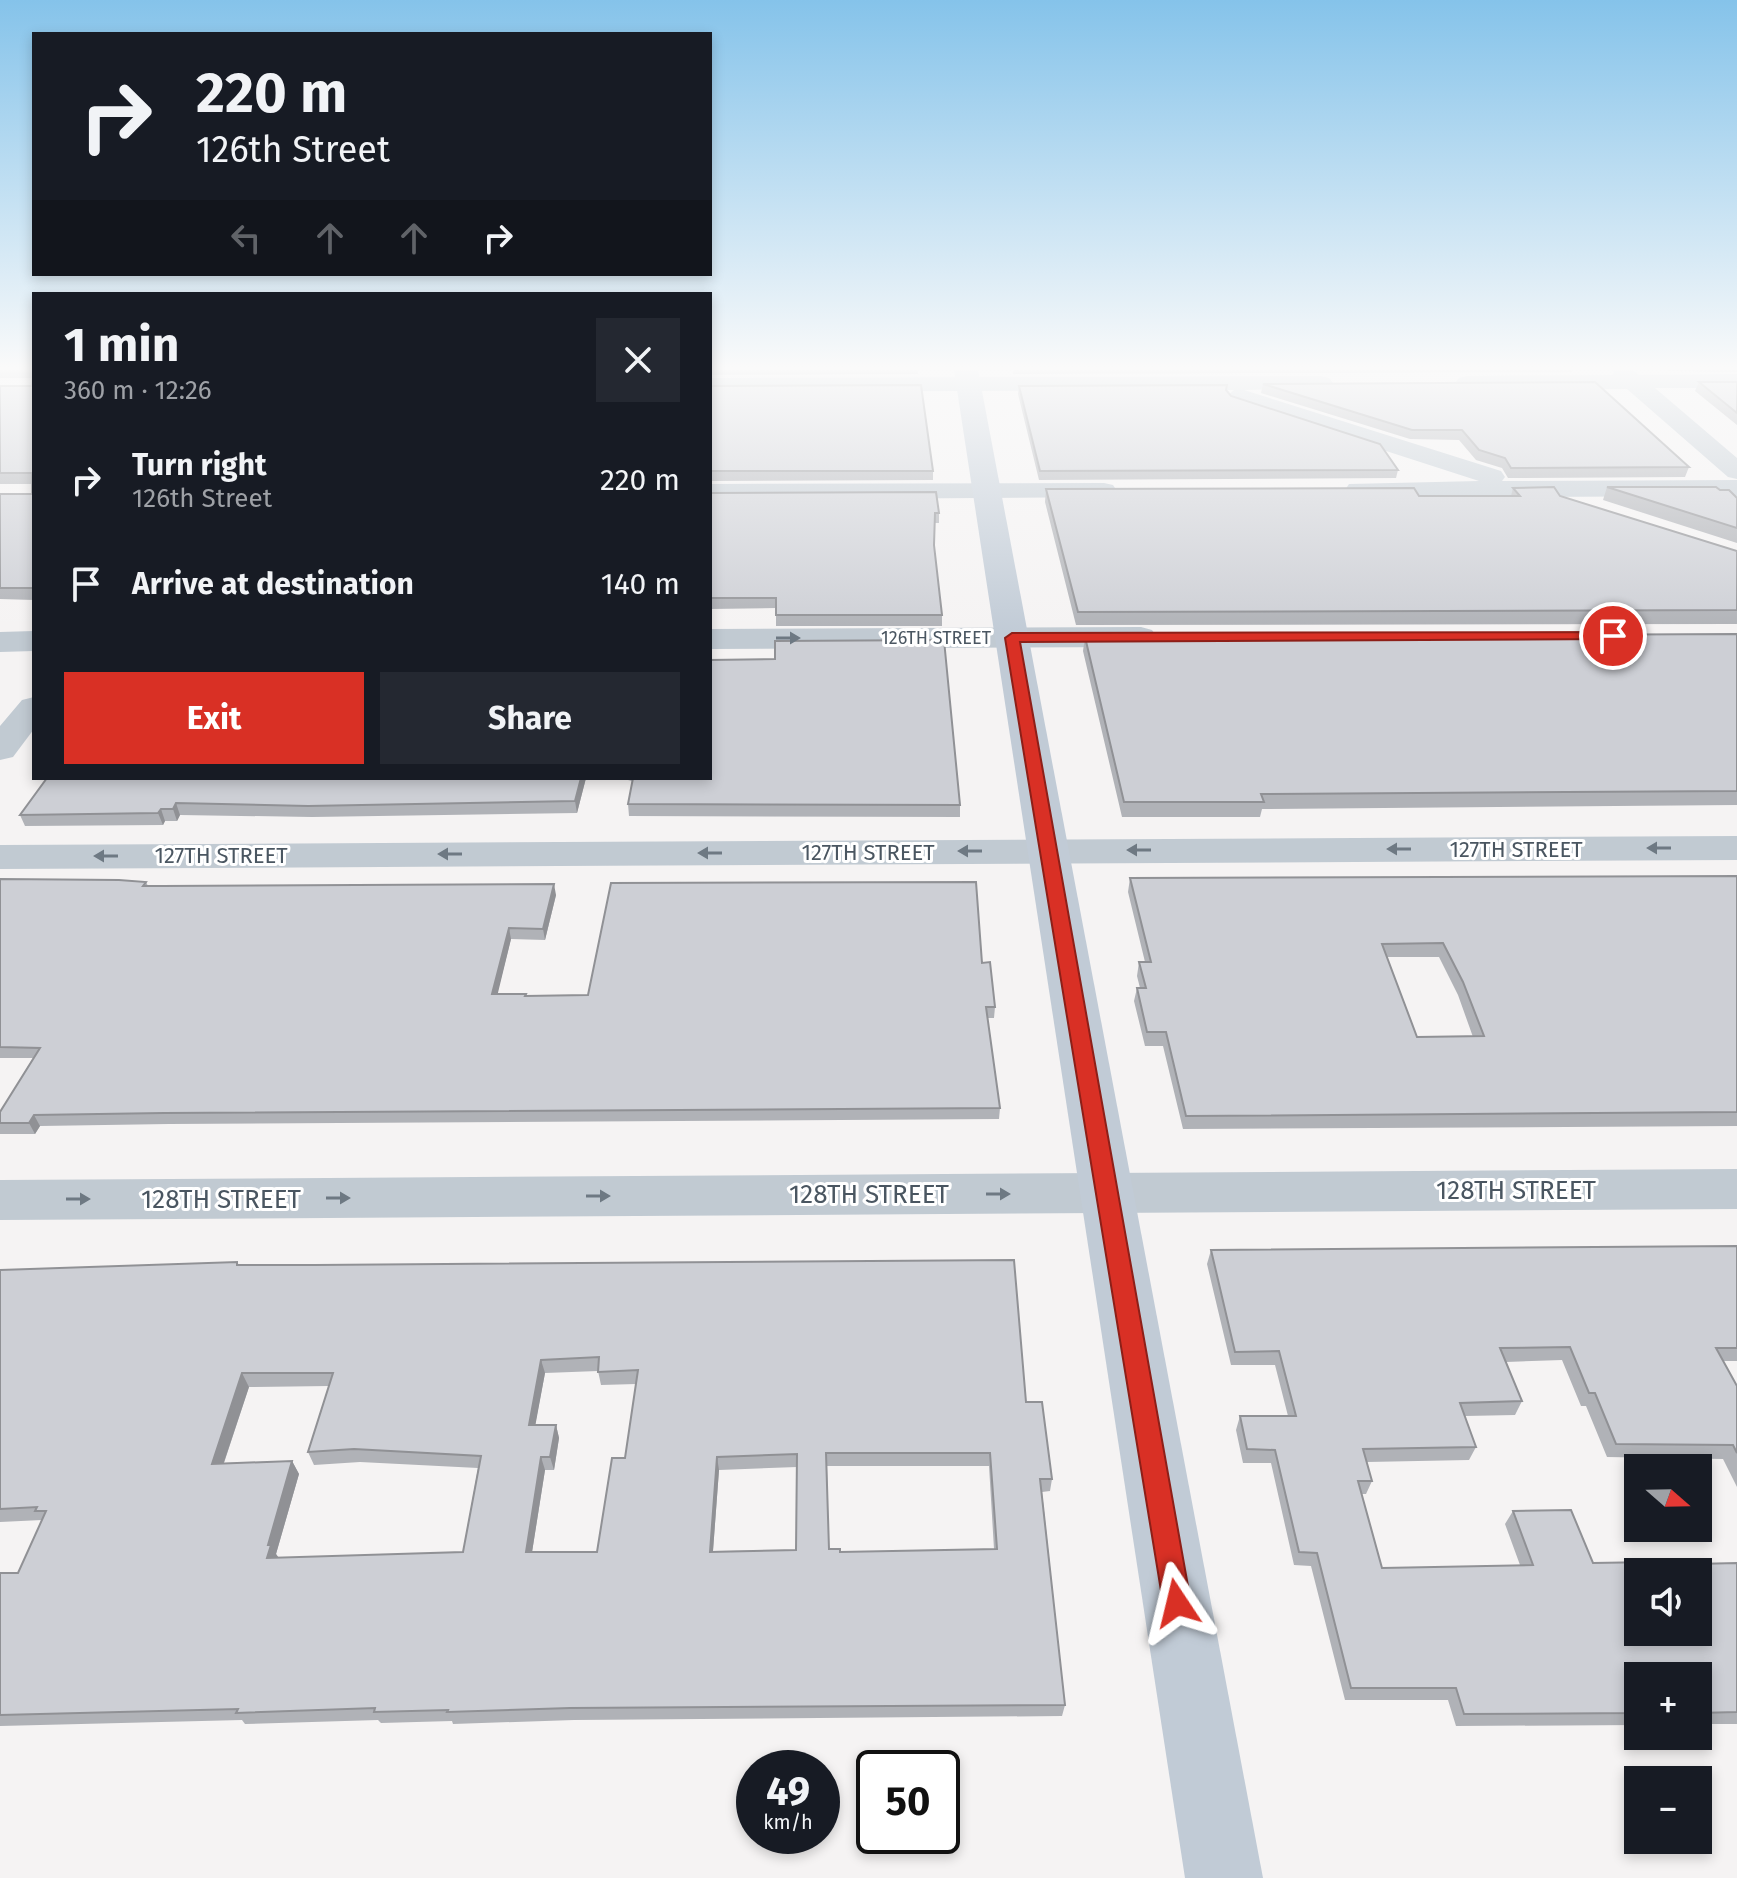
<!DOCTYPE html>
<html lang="en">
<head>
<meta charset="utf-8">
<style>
  body { margin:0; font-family:"Fira Sans",sans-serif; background:#242831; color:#f1f3f6; height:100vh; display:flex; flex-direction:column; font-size:30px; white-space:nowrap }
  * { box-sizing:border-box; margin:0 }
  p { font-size:26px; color:#9ea1a6 }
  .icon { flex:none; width:44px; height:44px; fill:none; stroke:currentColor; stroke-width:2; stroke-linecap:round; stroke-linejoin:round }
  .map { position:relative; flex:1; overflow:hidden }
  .sheet { position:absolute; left:32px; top:292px; width:680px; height:488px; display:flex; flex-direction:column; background:#171b24; border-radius:0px; box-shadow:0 4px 12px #0003 }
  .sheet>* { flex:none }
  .hud { position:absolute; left:32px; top:32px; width:680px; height:244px; border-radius:0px; box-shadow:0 4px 12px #0003; background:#171b24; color:#f1f3f6; overflow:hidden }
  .needle { width:52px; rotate:110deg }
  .buttons { position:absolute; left:1624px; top:1454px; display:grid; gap:16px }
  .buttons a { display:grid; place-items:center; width:88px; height:88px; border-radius:0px; background:#171b24; box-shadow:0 4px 12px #0003; font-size:40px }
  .speed { position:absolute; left:736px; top:1750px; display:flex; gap:16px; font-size:40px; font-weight:700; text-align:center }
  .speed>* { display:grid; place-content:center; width:104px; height:104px; border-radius:50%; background:#171b24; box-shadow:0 4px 12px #0003; line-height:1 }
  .speed small { font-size:20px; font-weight:400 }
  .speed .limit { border:4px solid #111; border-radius:12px; background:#fff; color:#111 }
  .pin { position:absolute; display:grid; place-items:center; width:68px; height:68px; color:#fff; margin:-34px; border:4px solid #fff; border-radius:50%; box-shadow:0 2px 8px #0007 }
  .me { position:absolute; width:88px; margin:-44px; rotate:350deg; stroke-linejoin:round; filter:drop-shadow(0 0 6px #0008) }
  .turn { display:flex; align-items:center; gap:28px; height:168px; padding:0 32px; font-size:36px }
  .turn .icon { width:104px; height:104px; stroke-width:2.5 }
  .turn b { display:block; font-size:56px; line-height:68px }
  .lanes { display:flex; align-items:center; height:76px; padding:0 32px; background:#0003; justify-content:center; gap:40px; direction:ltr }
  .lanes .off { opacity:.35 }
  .round { display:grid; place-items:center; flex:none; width:84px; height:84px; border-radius:0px; background:#242831 }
  .headline { display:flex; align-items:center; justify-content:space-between; height:136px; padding:0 32px }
  h1 { font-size:48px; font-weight:700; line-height:60px }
  .cta { display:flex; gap:16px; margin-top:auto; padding:16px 32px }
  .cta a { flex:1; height:92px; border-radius:0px; background:#d93025; color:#fff; font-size:32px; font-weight:700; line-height:92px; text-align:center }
  .cta a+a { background:#242831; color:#f1f3f6 }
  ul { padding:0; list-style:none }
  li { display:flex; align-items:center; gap:24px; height:104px; padding:0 32px }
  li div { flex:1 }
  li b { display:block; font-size:30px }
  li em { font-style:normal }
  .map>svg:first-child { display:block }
</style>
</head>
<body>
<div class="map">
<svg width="1737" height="1878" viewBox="0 0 1737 1878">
  <rect width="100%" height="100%" fill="#f5f3f3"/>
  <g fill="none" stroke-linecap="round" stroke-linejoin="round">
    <path fill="#c1cad2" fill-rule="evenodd" d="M 1614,370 L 1633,370 L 1639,375 L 1737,374 L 1737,388 L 1655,388 L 1737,458 L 1737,479 L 1728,477 L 1627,389 L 1467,390 L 1459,388 L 1455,383 L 1459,378 L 1467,376 L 1613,375 Z
      M 1321,376 L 1329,378 L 1333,383 L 1329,388 L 1244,390 L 1501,471 L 1505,477 L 1502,481 L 1737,480 L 1737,496 L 1358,498 L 1349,496 L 1345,490 L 1349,484 L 1479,481 L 1231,401 L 1227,396 L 1234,390 L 710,392 L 710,378 Z
      M 1104,483 L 1113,485 L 1117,491 L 1113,497 L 710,500 L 710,484 Z
      M 1141,627 L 1152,630 L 1157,637 L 1152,644 L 1141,647 L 710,649 L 710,629 Z
      M 34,631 L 34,651 L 0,652 L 0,632 Z
      M 34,697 L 34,729 L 13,757 L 0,760 L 0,726 L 22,700 Z
      M 1737,836 L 1737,860 L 0,869 L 0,845 Z
      M 1737,1169 L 1737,1209 L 0,1220 L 0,1180 Z"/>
    <path fill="#c1cbd6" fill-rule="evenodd" d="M 954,370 L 978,370 L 1263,1878 L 1185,1878 Z"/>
  </g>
  <path fill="#b0b2b7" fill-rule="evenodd" d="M 0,370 L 34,370 L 34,600 L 0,599 L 0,494 L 32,494 L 32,484 L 0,484 L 0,386 L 32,386 L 32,378 L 0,378 Z
    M 710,370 L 918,370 L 918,374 L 710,375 Z
    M 1013,370 L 1572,370 L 1572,372 L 1013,374 Z
    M 1668,370 L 1737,370 L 1737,372 L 1669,371 Z
    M 1699,382 L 1737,382 L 1737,425 L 1695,391 Z
    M 1263,384 L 1689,467 L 1685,477 L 1508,478 L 1502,468 L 1476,460 L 1459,440 L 1410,439 L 1261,393 Z
    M 710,386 L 933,471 L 933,480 L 710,481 Z
    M 1019,386 L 1226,390 L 1231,396 L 1398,470 L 1396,478 L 1039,480 L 1018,394 Z
    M 1607,487 L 1720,490 L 1737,498 L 1737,543 L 1603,500 Z
    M 1513,488 L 1560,496 L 1737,551 L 1737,624 L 1076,625 L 1045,502 L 1046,489 L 1419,496 L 1511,496 Z
    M 710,493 L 939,513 L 939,523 L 935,523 L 934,545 L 942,615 L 942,626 L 776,626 L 776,608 L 710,609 Z
    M 1737,634 L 1737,805 L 1262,809 L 1260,817 L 1122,817 L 1083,651 L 1085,637 Z
    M 47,778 L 586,778 L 577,813 L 312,817 L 180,815 L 177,821 L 165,821 L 163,825 L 25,826 L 20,815 Z
    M 620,778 L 710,778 L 960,805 L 960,817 L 629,816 L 628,804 L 632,781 Z
    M 1737,876 L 1737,1126 L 1183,1129 L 1163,1046 L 1145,1046 L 1134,1001 L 1137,988 L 1140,988 L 1137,976 L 1139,962 L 1145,962 L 1128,892 L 1130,878 ZM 1387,957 L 1439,957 L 1458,995 L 1473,1037 L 1417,1037 Z
    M 0,879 L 146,882 L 148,886 L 556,895 L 545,940 L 511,939 L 497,994 L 526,994 L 527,996 L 588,995 L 982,963 L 995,1007 L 994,1018 L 987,1018 L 1000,1108 L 999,1119 L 169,1124 L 40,1126 L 35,1134 L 0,1134 L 0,1112 L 33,1058 L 0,1058 Z
    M 1737,1246 L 1737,1361 L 1723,1361 L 1737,1386 L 1737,1487 L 1723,1459 L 1607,1457 L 1586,1406 L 1581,1406 L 1562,1360 L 1506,1362 L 1522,1401 L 1515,1415 L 1465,1416 L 1476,1447 L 1469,1460 L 1367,1462 L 1372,1481 L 1366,1494 L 1361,1494 L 1382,1568 L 1520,1565 L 1505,1524 L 1513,1511 L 1593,1563 L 1654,1565 L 1737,1563 L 1737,1724 L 1698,1724 L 1698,1676 L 1638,1676 L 1638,1725 L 1456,1726 L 1448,1700 L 1345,1700 L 1311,1566 L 1294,1565 L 1271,1463 L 1243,1463 L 1236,1430 L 1240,1416 L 1288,1416 L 1275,1365 L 1231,1365 L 1207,1264 L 1211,1250 Z
    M 237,1262 L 239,1265 L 1026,1402 L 1052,1479 L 1050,1491 L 1042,1492 L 1065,1705 L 1062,1716 L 574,1720 L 453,1724 L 452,1721 L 381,1723 L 378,1720 L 245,1724 L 242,1720 L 0,1726 L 0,1573 L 18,1573 L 42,1520 L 0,1522 L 0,1270 ZM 598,1371 L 601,1385 L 636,1384 L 625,1458 L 597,1552 L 532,1552 L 545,1470 L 554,1470 L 559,1438 L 556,1425 L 535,1425 L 545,1373 ZM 329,1386 L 308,1452 L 314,1465 L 360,1462 L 478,1468 L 463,1552 L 278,1558 L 276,1554 L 299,1474 L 292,1461 L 224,1463 L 249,1387 ZM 827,1466 L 989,1466 L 994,1549 L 840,1552 L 829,1549 ZM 797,1467 L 796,1550 L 713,1551 L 719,1470 Z"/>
  <path fill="#909195" d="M 581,778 L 586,778 L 577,813 L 575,801 Z
    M 176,803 L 180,815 L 177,821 L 173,809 Z
    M 161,809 L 165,821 L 163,825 L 158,813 Z
    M 554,884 L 556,895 L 545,940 L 543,929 Z
    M 509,928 L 511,939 L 495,1005 L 492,994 Z
    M 34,1115 L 40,1126 L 35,1134 L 29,1123 Z
    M 541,1360 L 545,1373 L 533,1438 L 529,1425 Z
    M 242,1373 L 249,1387 L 219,1477 L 212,1464 Z
    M 556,1425 L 559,1438 L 554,1470 L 550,1457 Z
    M 541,1457 L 545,1470 L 530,1565 L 526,1552 Z
    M 717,1457 L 719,1470 L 712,1564 L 710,1552 Z
    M 292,1461 L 299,1474 L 276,1554 L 279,1558 L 267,1558 L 268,1545 Z"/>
  <path fill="#cdcfd5" stroke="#909195" stroke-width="2" fill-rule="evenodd" d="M 33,370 L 34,370 L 34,588 L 0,588 L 0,494 L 32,494 L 32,473 L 0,473 L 0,386 L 32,386 Z
    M 1595,382 L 1689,467 L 1511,468 L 1505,458 L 1479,450 L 1462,430 L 1412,430 L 1263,384 Z
    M 1699,382 L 1737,382 L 1737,413 Z
    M 921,385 L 933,471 L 710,471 L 710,386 Z
    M 1227,385 L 1226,390 L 1231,396 L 1380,444 L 1398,470 L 1040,471 L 1019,386 Z
    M 1554,487 L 1560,496 L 1737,551 L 1737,610 L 1078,612 L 1046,489 L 1414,488 L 1419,496 L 1520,496 L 1513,488 Z
    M 1607,487 L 1716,487 L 1720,490 L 1729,490 L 1737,498 L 1737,528 Z
    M 936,492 L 939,513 L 935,513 L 934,545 L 942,615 L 776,615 L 776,598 L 710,598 L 710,493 Z
    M 1737,634 L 1737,791 L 1261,794 L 1264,802 L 1124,802 L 1085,637 Z
    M 944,640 L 960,805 L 628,804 L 633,778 L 710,778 L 710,660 L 775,659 L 775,641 Z
    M 47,778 L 581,778 L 575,801 L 308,806 L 176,803 L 173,809 L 161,809 L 158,813 L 20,815 Z
    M 1737,876 L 1737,1112 L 1186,1116 L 1166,1032 L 1147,1032 L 1137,988 L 1146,988 L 1139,962 L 1151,962 L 1130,878 ZM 1443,943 L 1463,982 L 1484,1036 L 1417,1037 L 1382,944 Z
    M 0,879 L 119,880 L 146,882 L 143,886 L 162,886 L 554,884 L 543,929 L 509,928 L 492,994 L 526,994 L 525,996 L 588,995 L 611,883 L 976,882 L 982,963 L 990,962 L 995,1007 L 986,1007 L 1000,1108 L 164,1113 L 34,1115 L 29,1123 L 0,1123 L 0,1112 L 40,1048 L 0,1047 Z
    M 1737,1246 L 1737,1348 L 1716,1348 L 1737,1386 L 1737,1453 L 1733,1445 L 1616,1444 L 1595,1393 L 1589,1393 L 1570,1347 L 1500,1348 L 1522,1401 L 1460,1403 L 1476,1447 L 1363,1449 L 1372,1481 L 1358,1481 L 1382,1568 L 1533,1565 L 1513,1511 L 1571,1510 L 1593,1563 L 1652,1562 L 1654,1565 L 1737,1563 L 1737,1712 L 1698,1713 L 1698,1676 L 1638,1676 L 1638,1713 L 1464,1714 L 1456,1688 L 1351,1688 L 1317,1553 L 1299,1552 L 1275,1450 L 1247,1449 L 1240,1416 L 1296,1416 L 1279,1351 L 1235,1352 L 1211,1250 ZM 1638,1572 L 1698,1572 L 1698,1632 L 1638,1632 Z
    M 1014,1260 L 1026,1402 L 1042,1402 L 1052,1479 L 1040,1479 L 1065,1705 L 570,1708 L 447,1712 L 448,1710 L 374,1712 L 375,1708 L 236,1713 L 238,1709 L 0,1715 L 0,1573 L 18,1573 L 46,1511 L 35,1511 L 37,1507 L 0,1509 L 0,1270 L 237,1262 L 237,1265 L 315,1265 ZM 599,1357 L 598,1372 L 638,1370 L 625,1458 L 612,1458 L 597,1552 L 526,1552 L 541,1457 L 550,1457 L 556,1425 L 529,1425 L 541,1360 ZM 242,1373 L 333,1373 L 308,1452 L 354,1449 L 481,1456 L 463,1552 L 267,1558 L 271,1545 L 268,1545 L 292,1461 L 212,1464 ZM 826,1453 L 990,1453 L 997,1549 L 840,1552 L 840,1549 L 829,1549 ZM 797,1454 L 796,1550 L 710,1552 L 717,1457 Z"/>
  <defs><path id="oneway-solid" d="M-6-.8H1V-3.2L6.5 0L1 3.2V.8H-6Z" transform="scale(2)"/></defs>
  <g fill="#6e7983">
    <use href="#oneway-solid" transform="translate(788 638)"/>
    <use href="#oneway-solid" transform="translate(1659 848) rotate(180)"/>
    <use href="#oneway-solid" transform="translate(1399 849) rotate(180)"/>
    <use href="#oneway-solid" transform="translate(1139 850) rotate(180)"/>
    <use href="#oneway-solid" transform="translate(970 851) rotate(180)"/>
    <use href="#oneway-solid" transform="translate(710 853) rotate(180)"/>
    <use href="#oneway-solid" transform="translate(450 854) rotate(180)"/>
    <use href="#oneway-solid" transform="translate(106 856) rotate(180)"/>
    <use href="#oneway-solid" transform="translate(998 1194)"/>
    <use href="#oneway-solid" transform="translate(598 1196)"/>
    <use href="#oneway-solid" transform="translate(338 1198)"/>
    <use href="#oneway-solid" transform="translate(78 1199)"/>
  </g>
  <linearGradient id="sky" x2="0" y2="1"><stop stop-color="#85c3ea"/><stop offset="0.58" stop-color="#fafafa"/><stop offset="1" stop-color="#fafafa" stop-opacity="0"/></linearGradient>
  <rect width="1737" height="633" fill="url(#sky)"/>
  <path fill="#d93025" stroke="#8d1f18" stroke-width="2" d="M 1613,632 L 1619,636 L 1617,639 L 1020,642 L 1191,1603 L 1187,1613 L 1177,1617 L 1167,1613 L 1163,1603 L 1005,638 L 1012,633 Z"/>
  <g text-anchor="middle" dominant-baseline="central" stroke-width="6" stroke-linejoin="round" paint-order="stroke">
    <g font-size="18" fill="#4a5661" stroke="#fff">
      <text x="936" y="638">126TH STREET</text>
    </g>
    <g font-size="22" fill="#4a5661" stroke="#fff">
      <text x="1516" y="849">127TH STREET</text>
      <text x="868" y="852">127TH STREET</text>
      <text x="221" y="855">127TH STREET</text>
    </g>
    <g font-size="26" fill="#4a5661" stroke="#fff">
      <text x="1516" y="1190">128TH STREET</text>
      <text x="869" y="1194">128TH STREET</text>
      <text x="221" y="1199">128TH STREET</text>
    </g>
  </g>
</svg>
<div class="buttons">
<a><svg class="needle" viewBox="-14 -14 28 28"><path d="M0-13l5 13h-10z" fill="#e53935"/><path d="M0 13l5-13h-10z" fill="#9ea1a6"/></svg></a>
<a><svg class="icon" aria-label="sound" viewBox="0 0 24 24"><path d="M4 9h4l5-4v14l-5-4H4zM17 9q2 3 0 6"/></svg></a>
<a>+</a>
<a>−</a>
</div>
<div class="speed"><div>49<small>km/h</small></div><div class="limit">50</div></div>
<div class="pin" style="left:1613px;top:636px;background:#d93025"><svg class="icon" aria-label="arrive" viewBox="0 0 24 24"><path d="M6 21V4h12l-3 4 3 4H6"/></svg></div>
<svg class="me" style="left:1177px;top:1603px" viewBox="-20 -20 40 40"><path d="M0-17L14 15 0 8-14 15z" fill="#d93025" stroke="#fff" stroke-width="4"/></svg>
<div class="hud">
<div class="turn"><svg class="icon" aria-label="right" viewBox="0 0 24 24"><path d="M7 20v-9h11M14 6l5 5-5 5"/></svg><div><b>220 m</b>126th Street</div></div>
<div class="lanes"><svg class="icon off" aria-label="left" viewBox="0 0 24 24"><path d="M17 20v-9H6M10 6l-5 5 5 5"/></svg><svg class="icon off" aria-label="ahead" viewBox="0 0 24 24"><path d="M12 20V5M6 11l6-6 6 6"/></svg><svg class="icon off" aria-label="ahead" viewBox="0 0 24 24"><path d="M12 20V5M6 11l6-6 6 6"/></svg><svg class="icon" aria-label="right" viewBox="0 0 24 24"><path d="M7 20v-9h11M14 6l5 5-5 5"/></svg></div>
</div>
<section class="sheet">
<div class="headline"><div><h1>1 min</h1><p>360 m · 12:26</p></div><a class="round"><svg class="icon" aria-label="close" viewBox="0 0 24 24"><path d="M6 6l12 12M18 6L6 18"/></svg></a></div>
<ul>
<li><svg class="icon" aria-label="right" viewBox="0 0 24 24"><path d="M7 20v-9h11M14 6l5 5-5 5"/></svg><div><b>Turn right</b><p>126th Street</p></div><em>220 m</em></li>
<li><svg class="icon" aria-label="arrive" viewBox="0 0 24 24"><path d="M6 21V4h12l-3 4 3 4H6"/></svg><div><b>Arrive at destination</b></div><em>140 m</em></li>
</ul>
<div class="cta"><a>Exit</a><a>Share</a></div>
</section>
</div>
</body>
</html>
